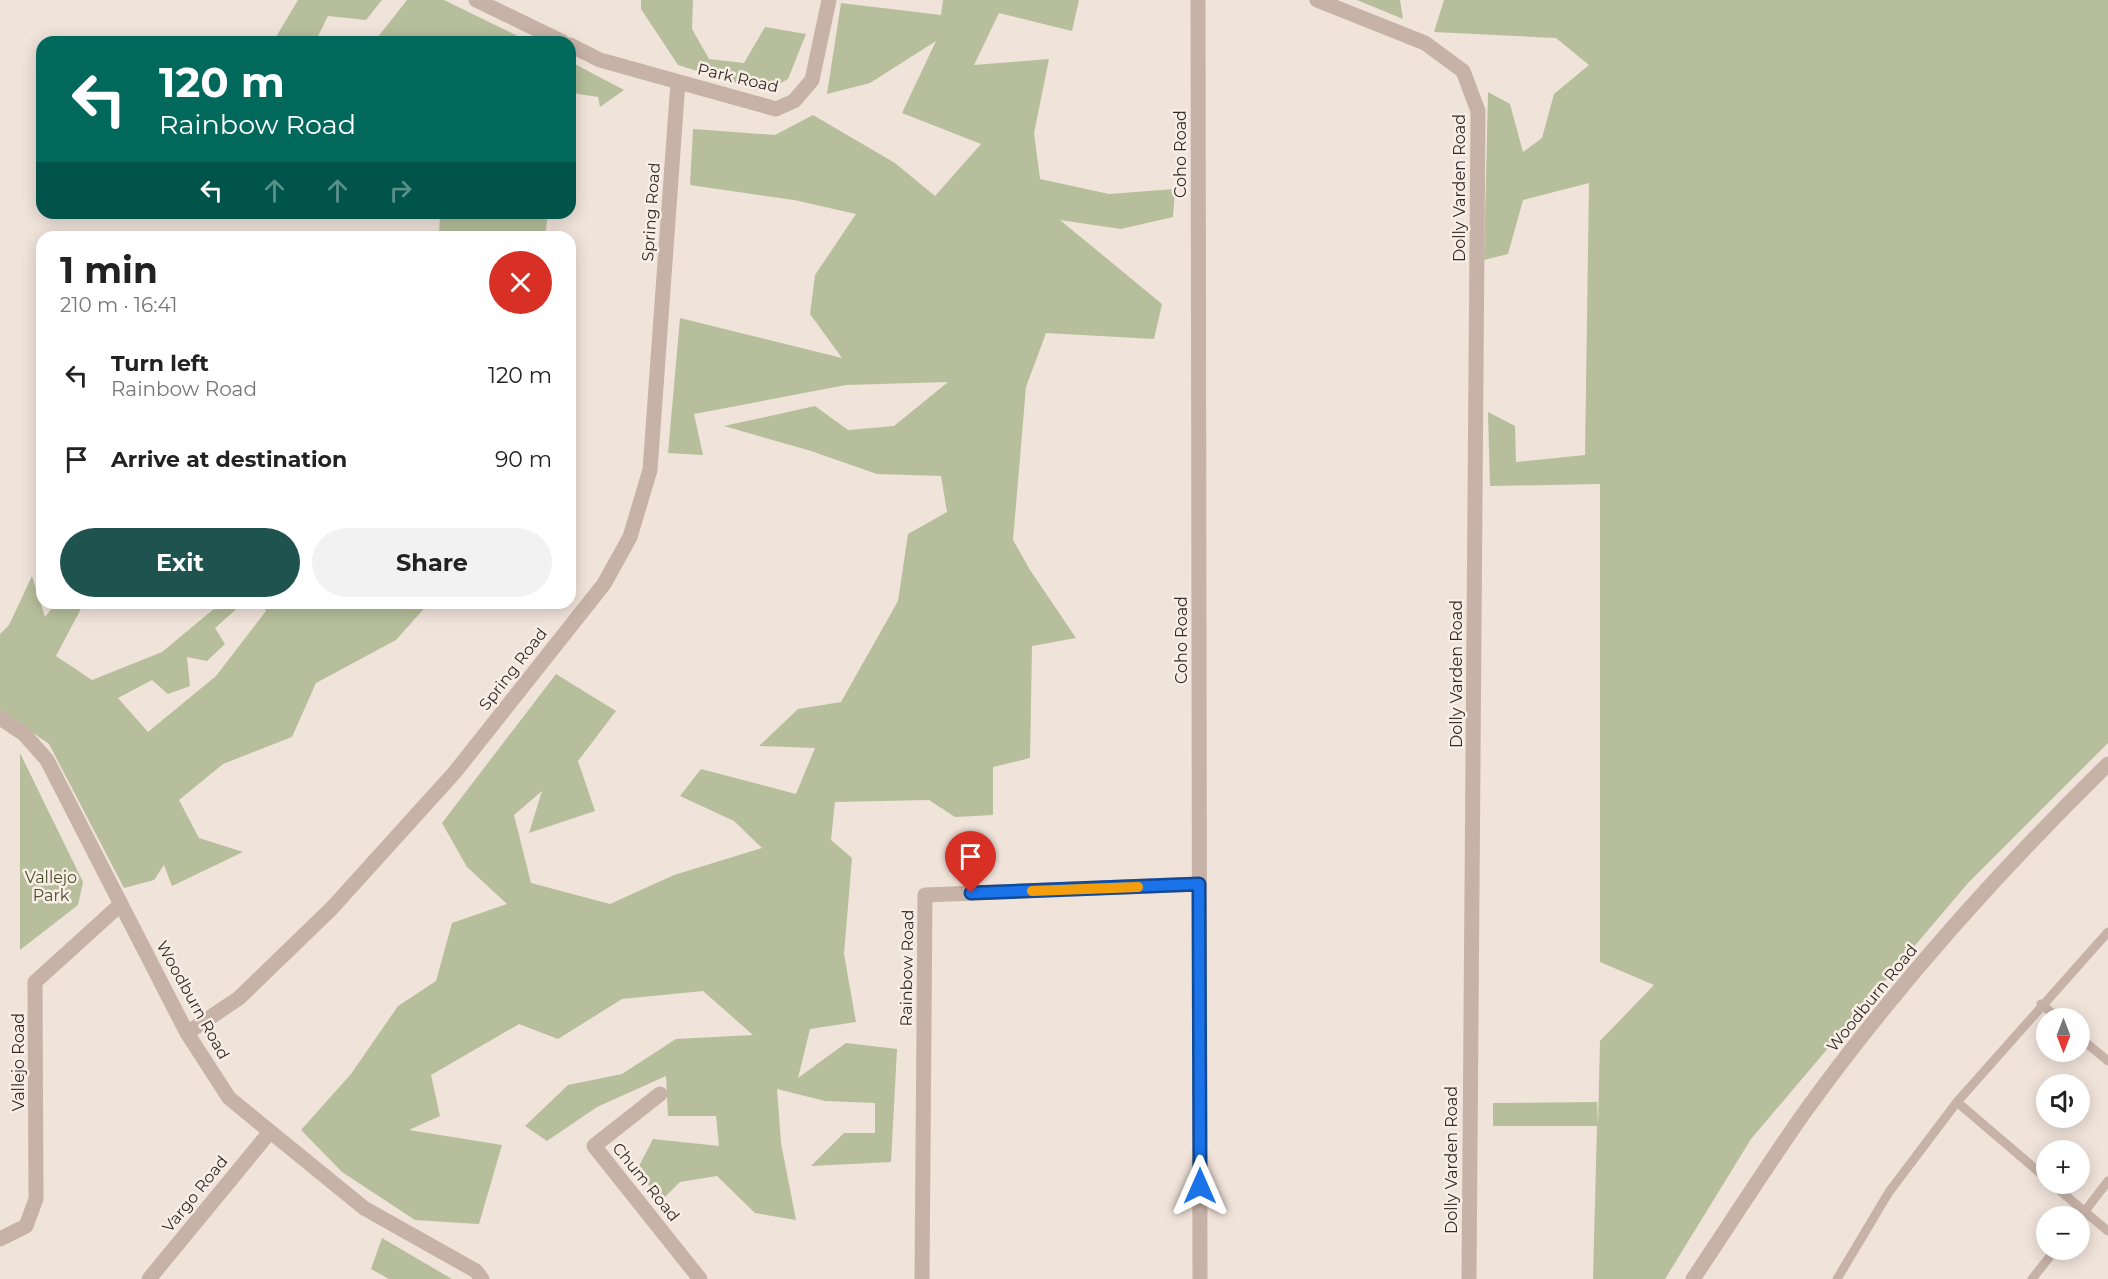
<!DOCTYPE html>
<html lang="en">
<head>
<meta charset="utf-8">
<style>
  body { margin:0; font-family:Montserrat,sans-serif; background:#f2f2f2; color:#222; height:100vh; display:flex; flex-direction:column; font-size:22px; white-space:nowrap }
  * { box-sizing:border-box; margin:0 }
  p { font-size:20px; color:#767676 }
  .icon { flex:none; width:33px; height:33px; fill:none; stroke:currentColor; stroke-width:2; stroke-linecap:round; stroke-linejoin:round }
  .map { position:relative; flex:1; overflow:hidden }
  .panel { position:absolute; left:36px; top:231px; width:540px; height:378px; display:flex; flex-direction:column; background:#fff; border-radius:18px; box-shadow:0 3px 15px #0003 }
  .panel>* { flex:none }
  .guide { position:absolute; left:36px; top:36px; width:540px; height:183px; border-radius:18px; box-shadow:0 3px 15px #0003; background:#00695c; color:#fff; overflow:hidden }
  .needle { width:39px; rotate:180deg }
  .fabs { position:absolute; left:2036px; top:1008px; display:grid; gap:12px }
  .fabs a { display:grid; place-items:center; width:54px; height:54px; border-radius:50%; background:#fff; box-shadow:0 3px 15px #0003; font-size:30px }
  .pin { position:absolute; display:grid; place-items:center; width:51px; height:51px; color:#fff; margin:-62px -26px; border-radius:50% 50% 50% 0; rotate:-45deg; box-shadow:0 0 6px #0007 }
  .pin .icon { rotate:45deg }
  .me { position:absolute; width:66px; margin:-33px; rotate:0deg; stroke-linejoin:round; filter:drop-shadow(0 0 4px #0008) }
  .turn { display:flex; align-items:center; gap:21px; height:126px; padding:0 24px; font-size:27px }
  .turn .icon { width:78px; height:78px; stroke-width:2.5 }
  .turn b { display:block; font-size:42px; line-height:51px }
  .lanes { display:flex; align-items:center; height:57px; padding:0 24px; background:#0003; justify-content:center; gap:30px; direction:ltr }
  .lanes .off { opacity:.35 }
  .round { display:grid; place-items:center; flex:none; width:63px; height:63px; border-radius:32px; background:#f2f2f2 }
  .head { display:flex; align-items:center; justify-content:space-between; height:102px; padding:0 24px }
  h1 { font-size:36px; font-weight:700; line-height:45px }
  .primary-button { display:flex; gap:12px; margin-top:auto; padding:12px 24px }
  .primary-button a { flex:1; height:69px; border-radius:36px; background:#1f5350; color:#fff; font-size:24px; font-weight:700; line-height:69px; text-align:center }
  .primary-button a+a { background:#f2f2f2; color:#222 }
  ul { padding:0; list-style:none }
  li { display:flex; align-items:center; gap:18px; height:84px; padding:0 24px }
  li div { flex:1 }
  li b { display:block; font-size:22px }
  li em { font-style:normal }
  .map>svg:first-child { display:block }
</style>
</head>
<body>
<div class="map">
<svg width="2108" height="1279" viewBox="0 0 2108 1279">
  <rect width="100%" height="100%" fill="#f0e3da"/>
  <path fill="#b6be9b" d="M 298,0 L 382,0 L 366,20 L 328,16 L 315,42 L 273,42 Z
    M 407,0 L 444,0 L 530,42 L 374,42 Z
    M 641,0 L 693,0 L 692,29 L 709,59 L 744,63 L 765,27 L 806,34 L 788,79 L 765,92 L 678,65 L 641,9 Z
    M 943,0 L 1079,0 L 1072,31 L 999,13 L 974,65 L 1049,59 L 1034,133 L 1040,179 L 1109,194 L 1175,189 L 1173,217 L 1121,229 L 1060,220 L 1162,304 L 1154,339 L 1046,333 L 1026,387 L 1013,540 L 1030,570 L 1076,638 L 1032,646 L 1030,758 L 993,767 L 993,815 L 955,817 L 929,800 L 835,802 L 831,840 L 852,858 L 844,954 L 856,1022 L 810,1029 L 798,1078 L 846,1043 L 897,1049 L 891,1162 L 811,1166 L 844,1133 L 875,1133 L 875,1103 L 825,1101 L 777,1089 L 781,1143 L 796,1220 L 755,1213 L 717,1176 L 680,1182 L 661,1201 L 637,1170 L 653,1139 L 719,1146 L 716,1116 L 668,1116 L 666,1076 L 597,1107 L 547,1141 L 525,1126 L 568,1085 L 622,1074 L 676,1039 L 753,1035 L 703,991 L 622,999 L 558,1039 L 519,1024 L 431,1075 L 440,1116 L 409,1130 L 502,1145 L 479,1224 L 415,1220 L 342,1172 L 301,1130 L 351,1074 L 398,1006 L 436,981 L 452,923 L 507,904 L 467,867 L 442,823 L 556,674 L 616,711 L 578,761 L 595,811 L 529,833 L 542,791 L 514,815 L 531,883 L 610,904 L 674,875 L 762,848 L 734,821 L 680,796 L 701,769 L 796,794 L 815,748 L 759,746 L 798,709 L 841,702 L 898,601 L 908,534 L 947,512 L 941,476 L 877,474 L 811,451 L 724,426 L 815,406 L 848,430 L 894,426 L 948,382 L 846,385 L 694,414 L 703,455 L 668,453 L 680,318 L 842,358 L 810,314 L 815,275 L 856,214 L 794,200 L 690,185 L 693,129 L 775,135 L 813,115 L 895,163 L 935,196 L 981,144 L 902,113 L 936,41 L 870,83 L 827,94 L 841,3 L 941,15 Z
    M 1357,0 L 1400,0 L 1403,19 Z
    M 1444,0 L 2108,0 L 2108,743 L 1968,883 L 1751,1139 L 1665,1279 L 1593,1279 L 1597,1126 L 1493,1126 L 1493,1103 L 1597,1102 L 1598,1124 L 1600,1041 L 1654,985 L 1600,962 L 1600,484 L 1490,486 L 1488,412 L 1515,426 L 1516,462 L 1585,455 L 1589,183 L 1523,200 L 1508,254 L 1484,260 L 1488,92 L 1510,104 L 1523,152 L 1542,138 L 1554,94 L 1589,65 L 1556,38 L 1434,32 Z
    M 570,62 L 573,63 L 624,90 L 600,107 L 598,97 L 572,93 Z
    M 440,213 L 548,213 L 545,237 L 439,237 Z
    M 32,576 L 45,617 L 56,603 L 84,603 L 56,656 L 92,680 L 162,652 L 221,603 L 241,605 L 215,628 L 225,644 L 207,661 L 187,657 L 190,686 L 168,694 L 152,680 L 118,698 L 148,732 L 216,676 L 266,611 L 262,603 L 429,603 L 396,640 L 316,683 L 292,737 L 223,764 L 179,800 L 199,838 L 243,852 L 172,886 L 164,865 L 154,880 L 124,888 L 49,744 L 0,710 L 0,634 L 9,625 Z
    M 20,753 L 83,882 L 78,905 L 20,950 Z
    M 382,1238 L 452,1279 L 389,1279 L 371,1269 Z"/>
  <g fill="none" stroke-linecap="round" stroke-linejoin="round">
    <path stroke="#c7b2a7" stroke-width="9" d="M 2041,1004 L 2058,1018
      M 2079,1037 L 2108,1061
      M 1957,1102 L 2046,1178
      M 2052,1184 L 2108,1231
      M 2079,1219 L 2108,1181
      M 1837,1279 L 1889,1192 L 1957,1102 L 2108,932
      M 2032,1279 L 2055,1250"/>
    <path stroke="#c7b2a7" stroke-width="15" d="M 476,0 L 563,42
      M 1198,0 L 1200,1279
      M 1317,0 L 1425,43 L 1463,71 L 1478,111 L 1469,1279
      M 570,45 L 600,60 L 776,109 L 794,101 L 812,80 L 829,0
      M 0,718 L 24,734 L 47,760 L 187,1033 L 229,1098 L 364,1208 L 476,1271 L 482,1279
      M 187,1033 L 239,998 L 332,908 L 455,772 L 604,584 L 630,537 L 650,470 L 678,82
      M 660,1094 L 594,1146 L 700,1279
      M 0,1239 L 26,1226 L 36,1199 L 35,982 L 121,904
      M 149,1279 L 269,1133
      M 922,1279 L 925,895 L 1199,884
      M 1693,1279 C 1730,1224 1766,1167 1804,1113 C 1894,988 1998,872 2108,764"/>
  </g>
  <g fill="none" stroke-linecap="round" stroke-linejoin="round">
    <g stroke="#114b97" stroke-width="15">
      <path id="route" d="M 971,893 L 1199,884 L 1200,1186"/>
    </g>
    <use href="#route" stroke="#1a73e8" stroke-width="10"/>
    <path stroke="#f59e0b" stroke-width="10" d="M 1032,891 L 1138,887"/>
  </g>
  <g text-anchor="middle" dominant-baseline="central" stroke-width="5" stroke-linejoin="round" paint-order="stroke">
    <g font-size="16" fill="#342a27" stroke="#f8eee6">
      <text transform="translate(738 78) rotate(13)">Park Road</text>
      <text transform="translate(1180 154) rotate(-90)">Coho Road</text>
      <text transform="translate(1459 188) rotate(-90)">Dolly Varden Road</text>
      <text transform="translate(651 212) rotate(-86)">Spring Road</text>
      <text transform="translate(1181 640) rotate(-90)">Coho Road</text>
      <text transform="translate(513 669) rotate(-52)">Spring Road</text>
      <text transform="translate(1456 674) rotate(-90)">Dolly Varden Road</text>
      <text transform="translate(907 968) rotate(-89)">Rainbow Road</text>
      <text transform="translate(1872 998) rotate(-51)">Woodburn Road</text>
      <text transform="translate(193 1000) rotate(61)">Woodburn Road</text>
      <text transform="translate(18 1062) rotate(-90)">Vallejo Road</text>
      <text transform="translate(1451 1160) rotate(-90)">Dolly Varden Road</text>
      <text transform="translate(646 1182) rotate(51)">Chum Road</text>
      <text transform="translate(195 1194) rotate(-51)">Vargo Road</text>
    </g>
    <g font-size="16" fill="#48512c" stroke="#f8eee6">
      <text x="51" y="877">Vallejo<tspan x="51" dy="18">Park</tspan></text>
    </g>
  </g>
</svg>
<div class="fabs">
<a><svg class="needle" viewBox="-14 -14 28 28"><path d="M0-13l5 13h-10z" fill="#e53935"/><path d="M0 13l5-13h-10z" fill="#767676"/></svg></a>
<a><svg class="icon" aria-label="sound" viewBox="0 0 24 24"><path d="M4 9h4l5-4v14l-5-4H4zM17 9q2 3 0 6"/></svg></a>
<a>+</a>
<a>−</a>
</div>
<div class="pin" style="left:971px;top:893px;background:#d93025"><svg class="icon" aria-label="arrive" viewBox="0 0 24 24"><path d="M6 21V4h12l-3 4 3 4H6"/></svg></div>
<svg class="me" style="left:1200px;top:1186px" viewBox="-20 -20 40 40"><path d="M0-17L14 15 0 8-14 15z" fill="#1a73e8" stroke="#fff" stroke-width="4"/></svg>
<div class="guide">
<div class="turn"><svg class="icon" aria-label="left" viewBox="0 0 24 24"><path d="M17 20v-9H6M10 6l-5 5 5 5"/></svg><div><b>120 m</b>Rainbow Road</div></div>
<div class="lanes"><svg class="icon" aria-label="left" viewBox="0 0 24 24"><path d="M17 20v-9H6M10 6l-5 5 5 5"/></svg><svg class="icon off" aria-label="ahead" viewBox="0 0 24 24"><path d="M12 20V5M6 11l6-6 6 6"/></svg><svg class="icon off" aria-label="ahead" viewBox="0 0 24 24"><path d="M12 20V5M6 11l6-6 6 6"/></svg><svg class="icon off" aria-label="right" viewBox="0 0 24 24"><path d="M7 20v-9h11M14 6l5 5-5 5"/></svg></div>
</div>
<section class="panel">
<div class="head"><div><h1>1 min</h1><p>210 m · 16:41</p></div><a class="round" style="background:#d93025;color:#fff"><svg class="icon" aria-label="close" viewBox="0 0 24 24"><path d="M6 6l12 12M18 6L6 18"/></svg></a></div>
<ul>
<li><svg class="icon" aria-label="left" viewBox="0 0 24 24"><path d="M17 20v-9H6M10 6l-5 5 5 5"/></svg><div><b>Turn left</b><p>Rainbow Road</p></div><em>120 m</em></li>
<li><svg class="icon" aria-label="arrive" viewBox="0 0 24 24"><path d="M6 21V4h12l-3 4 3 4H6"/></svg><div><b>Arrive at destination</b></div><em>90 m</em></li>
</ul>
<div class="primary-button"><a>Exit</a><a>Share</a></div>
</section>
</div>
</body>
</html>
